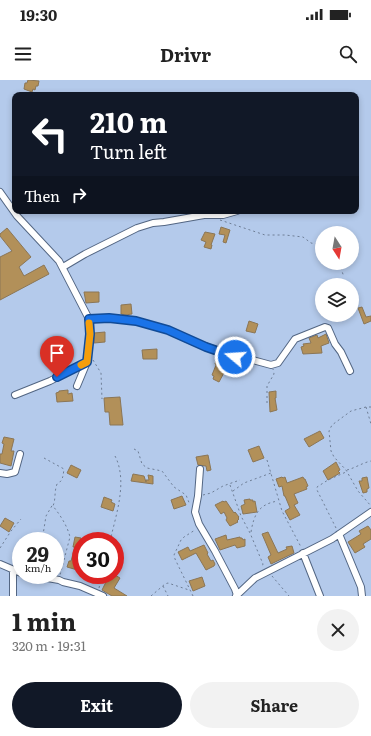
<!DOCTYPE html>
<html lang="en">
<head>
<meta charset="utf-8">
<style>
  body { margin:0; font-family:Literata,serif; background:#f2f2f2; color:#222; height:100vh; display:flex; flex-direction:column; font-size:15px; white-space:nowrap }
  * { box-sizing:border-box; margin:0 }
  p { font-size:13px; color:#767676 }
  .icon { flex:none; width:22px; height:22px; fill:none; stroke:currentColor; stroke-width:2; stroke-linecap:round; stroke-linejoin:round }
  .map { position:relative; height:516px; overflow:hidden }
  .details { display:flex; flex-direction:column; background:#fff; flex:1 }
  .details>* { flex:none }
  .guide { position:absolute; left:12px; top:12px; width:347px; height:122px; border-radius:8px; box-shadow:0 2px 6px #0003; background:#111827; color:#fff; overflow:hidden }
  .needle { width:26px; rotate:169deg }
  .fabs { position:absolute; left:315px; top:146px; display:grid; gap:8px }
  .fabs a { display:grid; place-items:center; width:44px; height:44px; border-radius:50%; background:#fff; box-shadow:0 2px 6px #0003; font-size:20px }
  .speed { position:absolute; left:12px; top:452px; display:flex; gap:8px; font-size:20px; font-weight:700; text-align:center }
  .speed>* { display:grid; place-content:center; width:52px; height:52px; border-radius:50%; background:#fff; box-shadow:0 2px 6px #0003; line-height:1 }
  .speed small { font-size:10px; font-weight:400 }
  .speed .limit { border:6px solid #d22; background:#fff; color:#111 }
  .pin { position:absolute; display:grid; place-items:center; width:34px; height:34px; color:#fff; margin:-41px -17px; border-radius:50% 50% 50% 0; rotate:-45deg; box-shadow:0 0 4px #0007 }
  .pin .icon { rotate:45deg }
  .me { position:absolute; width:44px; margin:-22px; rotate:288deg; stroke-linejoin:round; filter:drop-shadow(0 0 3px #0008) }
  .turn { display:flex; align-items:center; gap:14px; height:84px; padding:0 12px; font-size:18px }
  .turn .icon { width:52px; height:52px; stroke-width:2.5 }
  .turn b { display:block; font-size:28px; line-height:34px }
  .then { display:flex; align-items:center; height:38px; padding:0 12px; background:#0003; gap:8px; font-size:15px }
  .round { display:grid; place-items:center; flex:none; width:42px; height:42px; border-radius:21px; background:#f2f2f2 }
  .headline { display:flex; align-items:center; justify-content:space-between; height:68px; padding:0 12px }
  h1 { font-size:24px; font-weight:700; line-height:30px }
  .action { display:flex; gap:8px; margin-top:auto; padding:8px 12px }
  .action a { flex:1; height:46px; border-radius:24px; background:#111827; color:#fff; font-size:16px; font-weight:700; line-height:46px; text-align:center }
  .action a+a { background:#f2f2f2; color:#222 }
  .status { display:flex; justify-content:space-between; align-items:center; height:28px; padding:0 20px; background:#fff; direction:ltr }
  .status svg { height:11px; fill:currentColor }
  header { display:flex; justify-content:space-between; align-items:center; height:52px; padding:0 12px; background:#fff; font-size:18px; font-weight:700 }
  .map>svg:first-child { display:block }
</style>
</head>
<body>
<div class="status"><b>19:30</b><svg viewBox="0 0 49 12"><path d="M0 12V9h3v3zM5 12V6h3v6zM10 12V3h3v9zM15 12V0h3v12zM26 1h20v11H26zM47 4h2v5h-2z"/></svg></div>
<header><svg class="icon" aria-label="menu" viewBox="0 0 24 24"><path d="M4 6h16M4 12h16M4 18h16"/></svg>Drivr<svg class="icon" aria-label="search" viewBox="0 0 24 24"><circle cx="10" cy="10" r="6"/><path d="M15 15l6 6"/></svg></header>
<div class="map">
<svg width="371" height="516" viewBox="0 0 371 516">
  <rect width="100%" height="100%" fill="#b4caeb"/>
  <path fill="#b29059" stroke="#8b7656" d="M 28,0 L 39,1 L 38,6 L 36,6 L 35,10 L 33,9 L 32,12 L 24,9 L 25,3 L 27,3 Z
    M 221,147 L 230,150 L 226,163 L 223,162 L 225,155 L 219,154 Z
    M 7,148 L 31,177 L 19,187 L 24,196 L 44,185 L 49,194 L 0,220 L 0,177 L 12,171 L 0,156 L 0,154 Z
    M 205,152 L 215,154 L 211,165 L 212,165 L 211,169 L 204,167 L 206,162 L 201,160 Z
    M 84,212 L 99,212 L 99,222 L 86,223 Z
    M 131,224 L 132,234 L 125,235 L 121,234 L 121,225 Z
    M 362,227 L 366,237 L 371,236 L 371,241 L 364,244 L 358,228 Z
    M 249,241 L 258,244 L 255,253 L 246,251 Z
    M 105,252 L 105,262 L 94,263 L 94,253 Z
    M 326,254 L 329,263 L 321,266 L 322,273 L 303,274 L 301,267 L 304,266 L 303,264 L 311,263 L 309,258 L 317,255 L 318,258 Z
    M 157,269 L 157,279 L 143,279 L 142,270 Z
    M 217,279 L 232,285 L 229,290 L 226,289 L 219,302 L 213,299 L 214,296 L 212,295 L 216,285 L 215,284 Z
    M 68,310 L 68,314 L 72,313 L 73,321 L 57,322 L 56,313 L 59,312 L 59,311 Z
    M 276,311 L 276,318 L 275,318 L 277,330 L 270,332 L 269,312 Z
    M 120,317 L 123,345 L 110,345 L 109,332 L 105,332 L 104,318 Z
    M 320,351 L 324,358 L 309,367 L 304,359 Z
    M 4,357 L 14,359 L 11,371 L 14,371 L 11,386 L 0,383 L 0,374 L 2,374 L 4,364 L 2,363 Z
    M 259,366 L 264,378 L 253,382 L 248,370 Z
    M 208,375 L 211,390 L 207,391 L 206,386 L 198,385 L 196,377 Z
    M 336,382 L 340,390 L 338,391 L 340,393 L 328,400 L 323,391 Z
    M 71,385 L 81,390 L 77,398 L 67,393 Z
    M 133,394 L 144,396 L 146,402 L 146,400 L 149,400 L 148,395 L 153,396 L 153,404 L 131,401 Z
    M 282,397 L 283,398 L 285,397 L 287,403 L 303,397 L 304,399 L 305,399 L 308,406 L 306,407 L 307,409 L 294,414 L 298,423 L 294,425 L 300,435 L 290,440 L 285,431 L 290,428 L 285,416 L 284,416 L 282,406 L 279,407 L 276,399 Z
    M 367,397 L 369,408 L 367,409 L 367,412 L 363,413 L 359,401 L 362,401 L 362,398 Z
    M 182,416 L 186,425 L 174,429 L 171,420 Z
    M 104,417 L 112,420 L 111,422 L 115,424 L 113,431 L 101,427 Z
    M 250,419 L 250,420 L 253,420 L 253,422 L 255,421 L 257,432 L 243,434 L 241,426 L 245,424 L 244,420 Z
    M 223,421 L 224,422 L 226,421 L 234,433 L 235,432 L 239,437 L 238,438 L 239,439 L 237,441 L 238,442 L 230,446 L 226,440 L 227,438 L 224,432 L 221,434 L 215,425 Z
    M 5,438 L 14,443 L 9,452 L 0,446 Z
    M 368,446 L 371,450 L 371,459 L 363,464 L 365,467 L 355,473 L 348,462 L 361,454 L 359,451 Z
    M 268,452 L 278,473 L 287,469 L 286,467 L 292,466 L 294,473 L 271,484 L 268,477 L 271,475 L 262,454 Z
    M 226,455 L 227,460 L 240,457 L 240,458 L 242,458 L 243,460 L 245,459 L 245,466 L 237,468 L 235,465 L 220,470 L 215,459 Z
    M 75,457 L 81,458 L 80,470 L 81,470 L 81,491 L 67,487 L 69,481 L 71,481 L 75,467 L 73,467 Z
    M 204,465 L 208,473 L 207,474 L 211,481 L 213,480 L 215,484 L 214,486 L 206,490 L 196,473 L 182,480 L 178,472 L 188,467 L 190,471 Z
    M 105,495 L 115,495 L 120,498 L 114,508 L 127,516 L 112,516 L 102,510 L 107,500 L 103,498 Z
    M 202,497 L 205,506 L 193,511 L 189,501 Z"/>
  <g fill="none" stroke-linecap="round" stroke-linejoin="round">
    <g stroke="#536683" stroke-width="8">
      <path id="minor" d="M 0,112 L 17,136 L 59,181 L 89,239 L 109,238 L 136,241 L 168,250 L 194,262 L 235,277 L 245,278 L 271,285 L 278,283 L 295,259 L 325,247 L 328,248 L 335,264 L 341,272 L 350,291
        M 63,187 L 85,174 L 137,148 L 153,143 L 164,142 L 204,135 L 223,135 L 237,131
        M 77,306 L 87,282 L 90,254 L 89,239
        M 15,315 L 50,301 L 87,282
        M 200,389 L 198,416 L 195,432 L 199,444 L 215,471 L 235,509 L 237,515
        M 0,393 L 7,394 L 15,392 L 20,374
        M 339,454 L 361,507 L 362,516
        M 303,473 L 320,516
        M 0,484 L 21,493
        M 13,490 L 13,516
        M 30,495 L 59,500 L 63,502 L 80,506 L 103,516
        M 236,516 L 255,498 L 332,459 L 371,432"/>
    </g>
    <path stroke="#6e7e96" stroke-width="1" stroke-dasharray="2 3" stroke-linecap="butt" d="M 220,140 L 265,155 L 285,155 L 303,157 L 311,163 L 322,165
      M 339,183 L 344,197
      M 93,280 L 101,293 L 102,319
      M 267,323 L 267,306 L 274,294 L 273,289
      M 366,327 L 371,344
      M 371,327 L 366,327 L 351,331 L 332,345 L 329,351 L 331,371 L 334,377 L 346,390 L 358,411 L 371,426
      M 134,369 L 138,371 L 142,384 L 147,388 L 162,391 L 174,407 L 186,415 L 190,425
      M 44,378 L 64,389 C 63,396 63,401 57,404 C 54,412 56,419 53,426 C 60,435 67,445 70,457 L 60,495
      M 267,380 L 282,431 L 301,467
      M 347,390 C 355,388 362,383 371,381
      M 230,405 L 241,436 L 250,453 L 263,484 L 262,487
      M 233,411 L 244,403 L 271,393
      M 203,415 L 211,413 L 223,406 L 240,400
      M 336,448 L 317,410 L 317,407 L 328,400 L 346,392
      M 251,452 C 254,434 259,424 278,421
      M 42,461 L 46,436 L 53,424
      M 110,461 C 116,435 128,401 115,376
      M 0,468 L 11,451 L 21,439
      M 272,496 L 289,516
      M 163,506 L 168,516
      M 99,508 L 102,495
      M 151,516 L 165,504 L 168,503 L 189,510
      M 193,516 L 175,479 L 174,475 L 181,460 L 184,457 L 195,450"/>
    <use href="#minor" stroke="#fff" stroke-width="6"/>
  </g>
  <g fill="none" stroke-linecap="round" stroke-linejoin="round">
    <g stroke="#114b97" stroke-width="10">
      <path id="route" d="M 57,297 L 87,282 L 90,254 L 89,239 L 109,238 L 136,241 L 168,250 L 206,267 L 235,277"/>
    </g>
    <use href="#route" stroke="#1a73e8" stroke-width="7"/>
    <path stroke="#f59e0b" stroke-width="7" d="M 81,285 L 87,282 L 90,254 L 89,243"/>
  </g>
</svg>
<div class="fabs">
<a><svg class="needle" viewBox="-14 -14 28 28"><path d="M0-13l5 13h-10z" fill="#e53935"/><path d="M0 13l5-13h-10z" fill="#767676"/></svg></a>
<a><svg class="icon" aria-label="layers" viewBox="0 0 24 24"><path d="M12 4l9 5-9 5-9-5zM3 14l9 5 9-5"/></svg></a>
</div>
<div class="speed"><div>29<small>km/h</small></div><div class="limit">30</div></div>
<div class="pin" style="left:57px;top:297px;background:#d93025"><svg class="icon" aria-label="arrive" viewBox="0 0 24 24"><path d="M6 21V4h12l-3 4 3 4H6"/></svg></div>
<svg class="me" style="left:235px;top:277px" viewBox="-20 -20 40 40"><circle r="17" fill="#1a73e8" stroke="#fff" stroke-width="3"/><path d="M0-11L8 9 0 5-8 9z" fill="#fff"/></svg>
<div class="guide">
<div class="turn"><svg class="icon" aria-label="left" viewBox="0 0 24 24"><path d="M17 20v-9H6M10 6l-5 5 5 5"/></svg><div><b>210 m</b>Turn left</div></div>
<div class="then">Then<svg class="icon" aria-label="right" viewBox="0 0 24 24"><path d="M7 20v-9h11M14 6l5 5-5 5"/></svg></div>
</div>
</div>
<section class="details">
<div class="headline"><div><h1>1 min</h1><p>320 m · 19:31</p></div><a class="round"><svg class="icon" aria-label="close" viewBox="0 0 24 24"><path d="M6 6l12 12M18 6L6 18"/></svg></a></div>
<div class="action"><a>Exit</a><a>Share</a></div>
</section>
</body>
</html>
